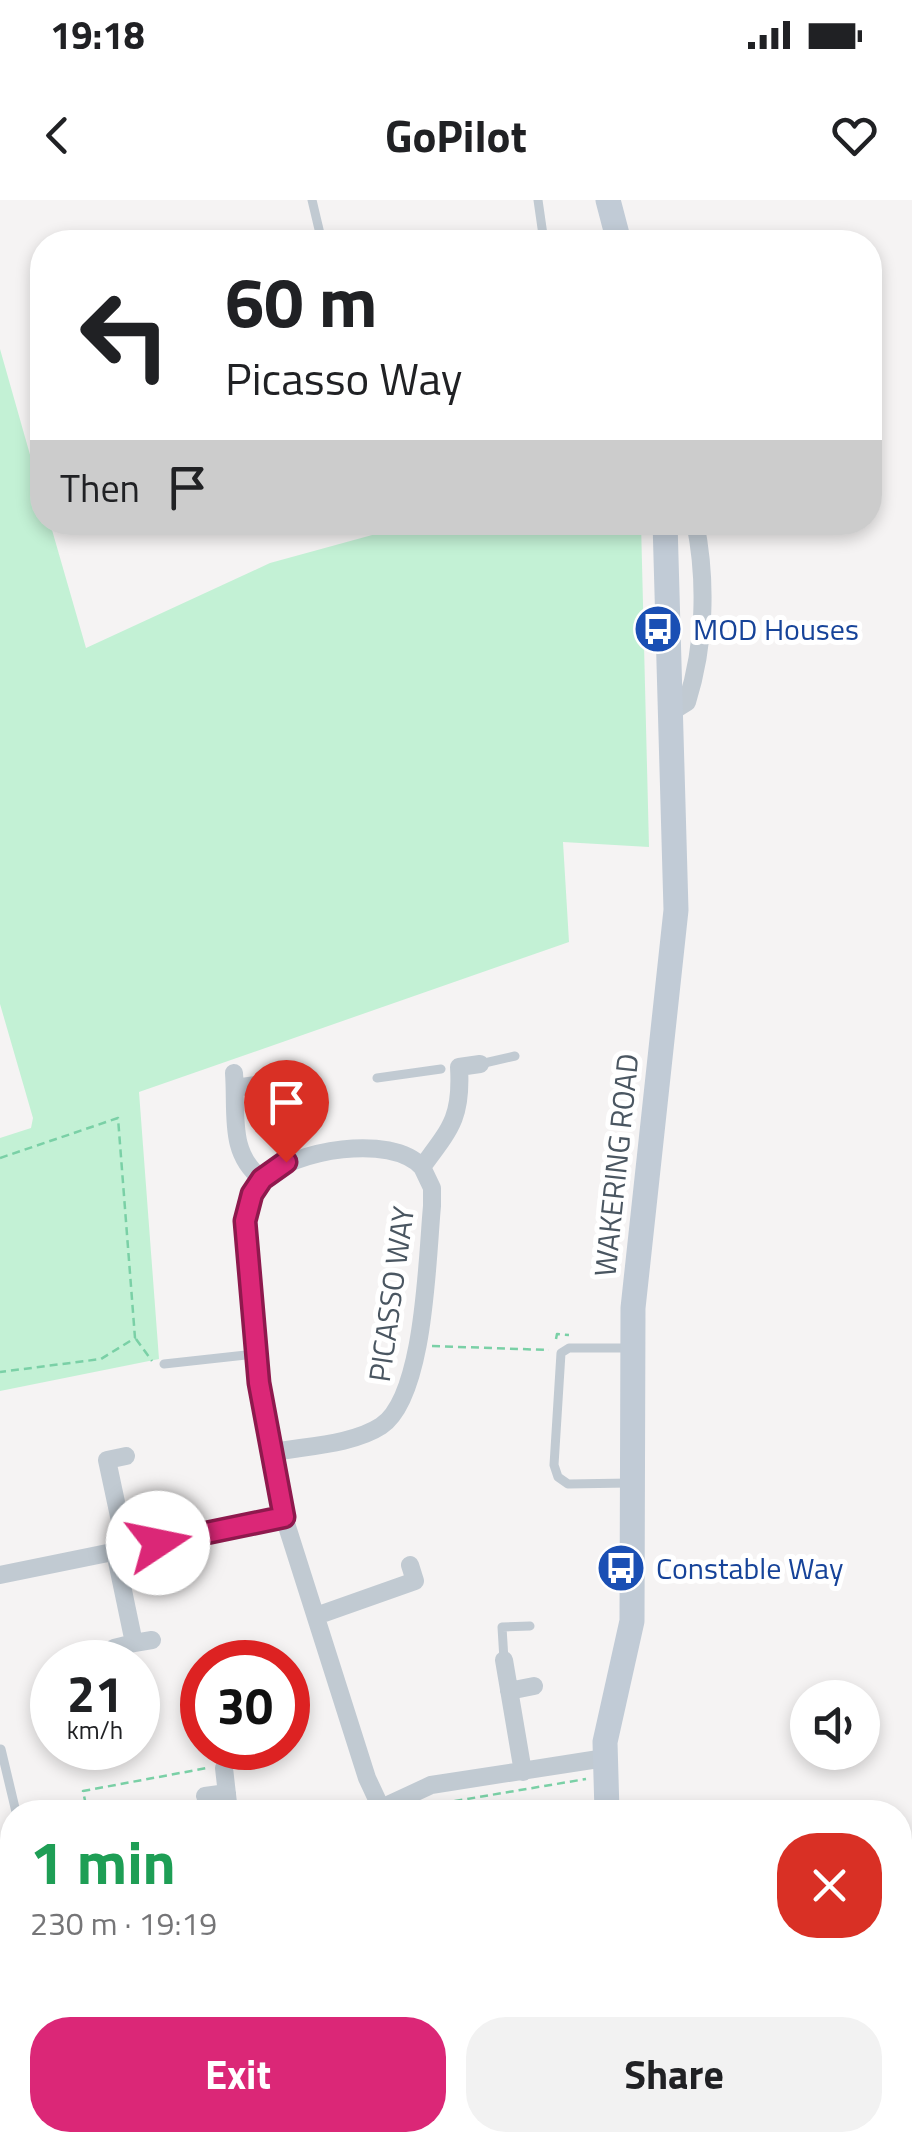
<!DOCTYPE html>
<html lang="en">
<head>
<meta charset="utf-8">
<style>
  body { margin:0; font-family:"Titillium Web",sans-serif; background:#f2f2f2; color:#202124; height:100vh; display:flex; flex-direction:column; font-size:38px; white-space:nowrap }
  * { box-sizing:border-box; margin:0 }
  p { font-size:32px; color:#757577 }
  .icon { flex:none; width:55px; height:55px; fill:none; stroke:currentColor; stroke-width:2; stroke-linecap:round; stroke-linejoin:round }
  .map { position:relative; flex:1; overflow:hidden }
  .details { position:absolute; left:0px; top:1600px; width:912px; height:352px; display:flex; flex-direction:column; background:#fff; border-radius:40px 40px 0 0; box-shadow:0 5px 15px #0003 }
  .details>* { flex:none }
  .top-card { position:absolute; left:30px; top:30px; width:852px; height:305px; border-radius:40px; box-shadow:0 5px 15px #0003; background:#fff; color:#202124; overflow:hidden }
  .buttons { position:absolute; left:790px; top:1480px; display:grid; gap:20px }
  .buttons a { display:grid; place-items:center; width:90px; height:90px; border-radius:50%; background:#fff; box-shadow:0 5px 15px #0003; font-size:50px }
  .speed { position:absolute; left:30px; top:1440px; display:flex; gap:20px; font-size:50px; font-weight:700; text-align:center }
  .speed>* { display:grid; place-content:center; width:130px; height:130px; border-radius:50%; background:#fff; box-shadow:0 5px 15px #0003; line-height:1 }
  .speed small { font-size:25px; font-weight:400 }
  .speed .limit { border:15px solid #d22; background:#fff; color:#111 }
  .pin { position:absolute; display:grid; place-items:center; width:85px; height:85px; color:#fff; margin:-102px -42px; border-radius:50% 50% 50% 0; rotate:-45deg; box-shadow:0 0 10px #0007 }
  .pin .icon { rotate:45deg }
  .me { position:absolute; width:110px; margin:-55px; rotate:79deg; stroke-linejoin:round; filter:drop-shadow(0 0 8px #0008) }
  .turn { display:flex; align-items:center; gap:35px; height:210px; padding:0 30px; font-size:45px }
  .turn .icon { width:130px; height:130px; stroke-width:2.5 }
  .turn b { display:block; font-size:70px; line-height:85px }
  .then { display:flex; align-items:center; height:95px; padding:0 30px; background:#0003; gap:20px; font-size:38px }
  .round { display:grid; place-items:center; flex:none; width:105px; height:105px; border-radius:40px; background:#f2f2f2 }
  .head { display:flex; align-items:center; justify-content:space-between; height:170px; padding:0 30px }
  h1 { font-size:60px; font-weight:700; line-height:75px; color:#1e9e55 }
  .primary-button { display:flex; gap:20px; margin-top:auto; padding:20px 30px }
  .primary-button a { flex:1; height:115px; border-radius:40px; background:#db2777; color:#fff; font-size:40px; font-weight:700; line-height:115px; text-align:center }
  .primary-button a+a { background:#f2f2f2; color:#202124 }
  .status { display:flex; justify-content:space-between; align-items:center; height:70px; padding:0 50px; background:#fff; direction:ltr }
  .status svg { height:28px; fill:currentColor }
  header { display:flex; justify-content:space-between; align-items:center; height:130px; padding:0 30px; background:#fff; font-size:45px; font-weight:700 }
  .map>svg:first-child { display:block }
</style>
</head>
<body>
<div class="status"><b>19:18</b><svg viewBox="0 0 49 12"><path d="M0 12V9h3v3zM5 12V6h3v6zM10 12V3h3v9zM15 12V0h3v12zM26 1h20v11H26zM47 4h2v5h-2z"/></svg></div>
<header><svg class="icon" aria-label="back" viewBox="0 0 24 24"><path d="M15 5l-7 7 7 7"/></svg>GoPilot<svg class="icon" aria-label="heart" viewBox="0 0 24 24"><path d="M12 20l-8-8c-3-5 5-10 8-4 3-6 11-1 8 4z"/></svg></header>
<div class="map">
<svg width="912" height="1951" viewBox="0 0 912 1951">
  <rect width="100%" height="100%" fill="#f5f3f3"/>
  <path fill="#c3f1d5" d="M 0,149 L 42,297 L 42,322 L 50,323 L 86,448 L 270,363 L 416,323 L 641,323 L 649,647 L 563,642 L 569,742 L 139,892 L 159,1159 L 0,1191 L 0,938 L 31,928 L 33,918 L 0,804 Z"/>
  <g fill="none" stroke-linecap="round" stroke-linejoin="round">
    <path stroke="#7ad0a6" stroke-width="2.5" stroke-dasharray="8 5" stroke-linecap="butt" d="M 0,958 L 118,918 L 135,1138 L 101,1159 L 0,1172
      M 136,1139 L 152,1161
      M 556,1139 L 557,1134 L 569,1135
      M 432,1146 L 549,1150
      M 80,1612 L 87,1610 L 83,1591 L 207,1568
      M 417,1612 L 455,1601 L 586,1579
      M 0,1886 L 12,1910
      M 20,1940 L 22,1951
      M 140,1940 L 136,1943 L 153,1940
      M 181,1940 L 184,1951
      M 345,1940 L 347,1951
      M 464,1949 L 511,1940"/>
    <path stroke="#c1cad2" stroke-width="9" d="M 312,0 L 322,42
      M 538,0 L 544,42
      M 593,42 L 615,37
      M 480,864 L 515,856
      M 377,878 L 441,869
      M 164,1164 L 255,1154
      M 629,1283 L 568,1284 L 558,1277 L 554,1265 L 561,1153 L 569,1148 L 630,1148
      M 504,1460 L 502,1427 L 530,1426
      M 222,1548 L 224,1568
      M 1,1549 L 16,1612
      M 101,1951 L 100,1947 L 122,1940"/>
    <path stroke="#c1cad2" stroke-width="18" d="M 671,512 L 687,502 C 705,445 707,381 695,322
      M 234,873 C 237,914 228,953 262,979 L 248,1004 L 246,1044 L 269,1253 L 284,1317 L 367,1578 L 381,1608
      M 235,888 L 256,885
      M 262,979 C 295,950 390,933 422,967 C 451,928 462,917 459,867 L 480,864
      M 269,1253 C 303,1246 352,1245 381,1226 C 425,1197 427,1058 432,1006 L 432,988 L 422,967
      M 126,1256 L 107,1260 L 126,1349
      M 115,1352 L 134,1443 L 152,1440
      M 0,1375 L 284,1317
      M 316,1416 L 415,1381 L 410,1365
      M 114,1448 L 134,1443
      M 504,1460 L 523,1572
      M 509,1491 L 534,1486
      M 224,1568 L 229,1612
      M 205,1596 L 227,1593
      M 373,1612 L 431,1585 L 605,1558
      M 900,1782 L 912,1780
      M 0,1856 L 12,1854
      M 446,1940 L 448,1951
      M 864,1940 L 866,1951"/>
    <path stroke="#c1cbd6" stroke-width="25" d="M 608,0 L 619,42
      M 607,1612 L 605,1542 L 632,1421 L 633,1108 L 676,710 L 665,322
      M 650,1940 L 651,1951"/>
  </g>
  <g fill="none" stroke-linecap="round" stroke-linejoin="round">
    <g stroke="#8e194d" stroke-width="25">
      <path id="route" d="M 158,1343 L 284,1317 L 259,1183 L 245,1021 L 252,994 L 262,979 L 286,962"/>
    </g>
    <use href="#route" stroke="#db2777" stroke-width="18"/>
  </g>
  <defs>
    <g id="bus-disc" transform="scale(2.5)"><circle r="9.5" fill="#1a4fb4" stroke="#fff"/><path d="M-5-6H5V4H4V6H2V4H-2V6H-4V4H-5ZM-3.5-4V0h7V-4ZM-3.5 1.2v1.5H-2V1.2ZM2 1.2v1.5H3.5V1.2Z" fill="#fff"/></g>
  </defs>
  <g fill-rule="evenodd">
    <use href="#bus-disc" x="658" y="429"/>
    <use href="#bus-disc" x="621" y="1368"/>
  </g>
  <g text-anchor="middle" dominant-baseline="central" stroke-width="10" stroke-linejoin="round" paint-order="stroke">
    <g font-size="30" fill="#164399" stroke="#fff" text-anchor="start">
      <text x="693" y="429">MOD Houses</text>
      <text x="656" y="1368">Constable Way</text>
    </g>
    <g font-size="30" fill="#4a5661" stroke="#fff">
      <text transform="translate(616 965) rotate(-84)">WAKERING ROAD</text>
      <text transform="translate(391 1094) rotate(-82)">PICASSO WAY</text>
    </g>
  </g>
</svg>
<div class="buttons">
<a><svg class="icon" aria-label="sound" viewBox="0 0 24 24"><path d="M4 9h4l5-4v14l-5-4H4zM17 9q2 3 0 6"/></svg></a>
</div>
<div class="speed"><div>21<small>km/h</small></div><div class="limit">30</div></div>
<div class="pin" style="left:286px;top:962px;background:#d93025"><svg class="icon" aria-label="arrive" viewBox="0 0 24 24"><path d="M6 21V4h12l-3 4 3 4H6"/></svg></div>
<svg class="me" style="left:158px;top:1343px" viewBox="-20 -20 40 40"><circle r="19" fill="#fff"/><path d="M0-13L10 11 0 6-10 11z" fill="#db2777"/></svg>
<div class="top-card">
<div class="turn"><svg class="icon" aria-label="left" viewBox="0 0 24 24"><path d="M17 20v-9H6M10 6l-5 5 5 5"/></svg><div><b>60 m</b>Picasso Way</div></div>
<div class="then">Then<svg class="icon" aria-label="arrive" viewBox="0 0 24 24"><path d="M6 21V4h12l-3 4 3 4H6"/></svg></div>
</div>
<section class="details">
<div class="head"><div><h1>1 min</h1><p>230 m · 19:19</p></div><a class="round" style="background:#d93025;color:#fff"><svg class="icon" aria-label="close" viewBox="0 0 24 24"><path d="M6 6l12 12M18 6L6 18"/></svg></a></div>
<div class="primary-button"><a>Exit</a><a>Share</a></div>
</section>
</div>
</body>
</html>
